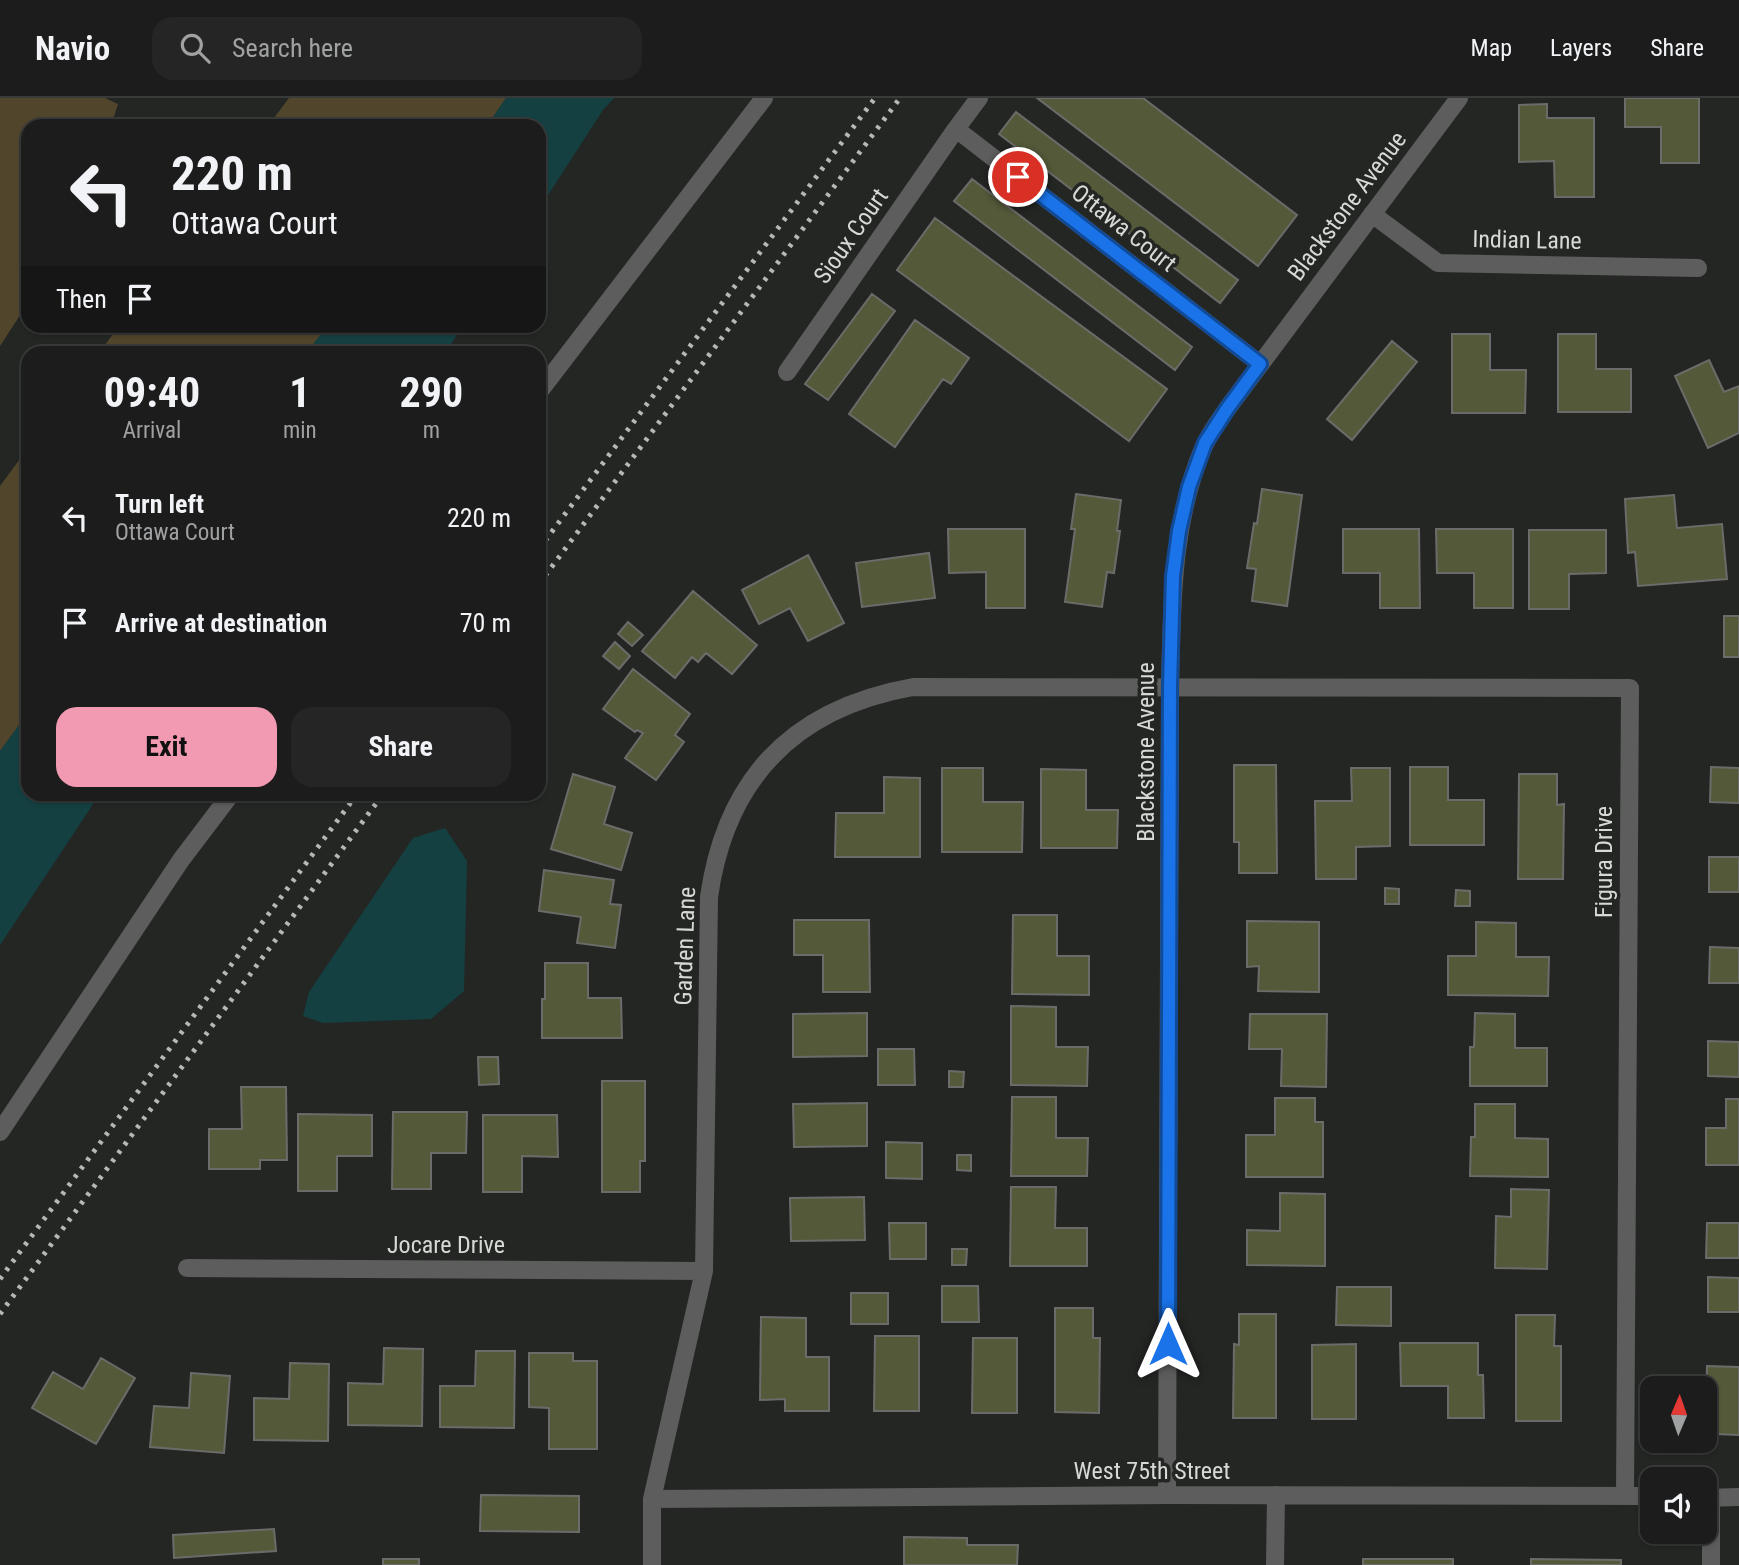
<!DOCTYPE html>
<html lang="en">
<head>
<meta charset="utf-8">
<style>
  body { margin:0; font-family:"Roboto Condensed",sans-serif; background:#242524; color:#f1f3f6; height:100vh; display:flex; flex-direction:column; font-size:26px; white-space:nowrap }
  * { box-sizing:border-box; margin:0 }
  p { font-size:23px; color:#a0a1a3 }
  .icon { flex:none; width:38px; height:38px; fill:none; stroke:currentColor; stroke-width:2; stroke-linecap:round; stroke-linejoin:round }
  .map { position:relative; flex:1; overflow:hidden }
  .panel { position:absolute; left:21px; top:248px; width:525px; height:455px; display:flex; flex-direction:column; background:#1b1c1b; border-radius:21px; box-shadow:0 2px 5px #0004,0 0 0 2px #393a3a }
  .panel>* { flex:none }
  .top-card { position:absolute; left:21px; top:21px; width:525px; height:214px; border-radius:21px; box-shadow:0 2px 5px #0004,0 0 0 2px #393a3a; background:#1b1c1b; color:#f1f3f6; overflow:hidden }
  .needle { width:46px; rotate:2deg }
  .controls { position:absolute; left:1640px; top:1278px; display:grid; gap:14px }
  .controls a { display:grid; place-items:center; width:77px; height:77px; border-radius:14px; background:#1b1c1b; box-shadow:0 2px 5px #0004,0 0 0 2px #393a3a; font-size:35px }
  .pin { position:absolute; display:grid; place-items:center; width:60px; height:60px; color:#fff; margin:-30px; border:4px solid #fff; border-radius:50%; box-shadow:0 2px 7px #0007 }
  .me { position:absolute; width:77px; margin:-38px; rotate:0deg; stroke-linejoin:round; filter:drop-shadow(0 0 5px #0008) }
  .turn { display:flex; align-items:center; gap:24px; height:147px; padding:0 35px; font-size:32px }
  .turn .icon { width:91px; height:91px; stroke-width:2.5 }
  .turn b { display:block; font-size:49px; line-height:60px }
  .then { display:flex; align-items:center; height:66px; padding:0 35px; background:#0003; gap:14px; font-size:26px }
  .eta { display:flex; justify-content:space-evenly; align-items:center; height:119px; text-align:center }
  .eta b { font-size:42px; font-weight:700; line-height:49px }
  .cta { display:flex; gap:14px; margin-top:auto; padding:14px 35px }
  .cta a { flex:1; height:80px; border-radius:21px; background:#f19ab1; color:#111; font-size:28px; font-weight:700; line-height:80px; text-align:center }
  .cta a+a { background:#242524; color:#f1f3f6 }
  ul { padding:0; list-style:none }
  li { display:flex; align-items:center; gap:21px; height:105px; padding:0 35px }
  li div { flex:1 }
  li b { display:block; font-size:26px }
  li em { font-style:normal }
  header { display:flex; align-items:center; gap:42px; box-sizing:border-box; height:98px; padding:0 35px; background:#1b1c1b; border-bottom:2px solid #393a3a }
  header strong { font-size:33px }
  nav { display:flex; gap:38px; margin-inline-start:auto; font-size:24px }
  .search { width:490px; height:63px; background:#242524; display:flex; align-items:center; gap:18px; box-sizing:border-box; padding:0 24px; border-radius:21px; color:#a0a1a3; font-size:26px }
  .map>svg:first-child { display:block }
</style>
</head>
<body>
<header>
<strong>Navio</strong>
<div class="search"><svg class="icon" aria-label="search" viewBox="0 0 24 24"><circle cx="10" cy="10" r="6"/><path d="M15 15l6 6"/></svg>Search here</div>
<nav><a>Map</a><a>Layers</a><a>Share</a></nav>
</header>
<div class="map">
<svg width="1739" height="1467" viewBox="0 0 1739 1467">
  <rect width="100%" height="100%" fill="#242624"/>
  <path fill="#51462c" d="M 0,0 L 105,0 L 118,6 L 111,28 L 28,28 L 28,205 L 0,248 Z
    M 289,0 L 506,0 L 487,28 L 268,28 Z
    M 119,228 L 328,228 L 306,255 L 99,255 Z
    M 28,350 L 28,615 L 0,653 L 0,388 Z"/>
  <path fill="#144042" d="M 506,0 L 614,0 L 603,12 L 539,111 L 539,28 L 487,28 Z
    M 328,228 L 463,228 L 445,255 L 306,255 Z
    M 28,615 L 28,696 L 99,697 L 0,847 L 0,653 Z
    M 445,730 L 467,763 L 464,893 L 431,921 L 323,925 L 303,918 L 309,894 L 413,740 Z"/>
  <path fill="#54593a" stroke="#6b6c69" stroke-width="2" d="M 1037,0 L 1143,0 L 1297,117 L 1258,168 Z
    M 1625,0 L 1699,0 L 1699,65 L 1661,65 L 1661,29 L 1625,29 Z
    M 1547,6 L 1547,20 L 1594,20 L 1594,99 L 1555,99 L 1554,63 L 1519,64 L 1519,7 Z
    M 1016,14 L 1238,182 L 1220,205 L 999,36 Z
    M 972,81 L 1192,249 L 1175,272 L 954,103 Z
    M 935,120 L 1167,291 L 1129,343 L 897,172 Z
    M 872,196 L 895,213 L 828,302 L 805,286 Z
    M 915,222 L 969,260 L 951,286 L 943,281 L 895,349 L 849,316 Z
    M 1452,236 L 1490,236 L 1490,272 L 1526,272 L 1525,315 L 1452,315 Z
    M 1558,236 L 1596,236 L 1596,271 L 1631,271 L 1631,314 L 1558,314 Z
    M 1392,243 L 1417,264 L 1352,342 L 1327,321 Z
    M 1709,262 L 1724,294 L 1739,288 L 1739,335 L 1708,350 L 1675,278 Z
    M 1262,391 L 1302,397 L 1287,508 L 1252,503 L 1256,471 L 1247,470 L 1254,425 L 1257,426 Z
    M 1076,396 L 1121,402 L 1117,433 L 1120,433 L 1114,475 L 1107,474 L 1102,509 L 1065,504 L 1075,431 L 1071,431 Z
    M 1674,397 L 1677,430 L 1722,426 L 1727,481 L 1638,488 L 1635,454 L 1628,455 L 1625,401 Z
    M 948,431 L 1025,431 L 1025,510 L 986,510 L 986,474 L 949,475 Z
    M 1343,431 L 1419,431 L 1420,510 L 1380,510 L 1380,475 L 1343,475 Z
    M 1436,431 L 1513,431 L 1513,510 L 1474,510 L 1474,475 L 1437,475 Z
    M 1529,432 L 1606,432 L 1606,475 L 1569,476 L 1569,511 L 1529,511 Z
    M 929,455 L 935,500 L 862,509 L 856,465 Z
    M 808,457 L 844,525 L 808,543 L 790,510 L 759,526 L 742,492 Z
    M 693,493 L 757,547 L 732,576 L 706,555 L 698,564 L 692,559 L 675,580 L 642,553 Z
    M 1724,518 L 1739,518 L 1739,559 L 1724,559 Z
    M 628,524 L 643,537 L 632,548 L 618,536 Z
    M 615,544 L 630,558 L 619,571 L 603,558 Z
    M 633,571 L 690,616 L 675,637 L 684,644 L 656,682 L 625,660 L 643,635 L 637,632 L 635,634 L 603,611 Z
    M 1234,667 L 1276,667 L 1277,775 L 1239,775 L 1239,744 L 1234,744 Z
    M 1410,669 L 1448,669 L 1448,702 L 1484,702 L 1484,747 L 1410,747 Z
    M 1711,669 L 1739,670 L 1739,705 L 1710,704 Z
    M 942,670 L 983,670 L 983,704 L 1023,704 L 1022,754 L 942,754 Z
    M 1351,670 L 1390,670 L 1390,748 L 1356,749 L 1356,781 L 1316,781 L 1315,703 L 1352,703 Z
    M 1041,671 L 1086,672 L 1086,712 L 1118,712 L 1117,750 L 1041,750 Z
    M 573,676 L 615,689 L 604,726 L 632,735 L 621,772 L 551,751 Z
    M 1519,676 L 1557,676 L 1557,707 L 1564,706 L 1563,781 L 1518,781 Z
    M 884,679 L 920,680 L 920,759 L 835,759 L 836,715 L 884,715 Z
    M 1709,759 L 1739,759 L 1739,794 L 1709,794 Z
    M 544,772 L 614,782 L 610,806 L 621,807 L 615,850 L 577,845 L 581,819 L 539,813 Z
    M 1385,790 L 1399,791 L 1399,806 L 1385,806 Z
    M 1456,792 L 1470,793 L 1470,808 L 1455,808 Z
    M 1013,817 L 1057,817 L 1057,858 L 1089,858 L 1089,897 L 1012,896 Z
    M 794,822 L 869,822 L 870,894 L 823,894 L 823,857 L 794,857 Z
    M 1247,823 L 1319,824 L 1319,894 L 1258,893 L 1259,868 L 1247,869 Z
    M 1476,824 L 1516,825 L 1516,859 L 1549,859 L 1548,898 L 1448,897 L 1448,858 L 1476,858 Z
    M 1710,849 L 1739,850 L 1739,885 L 1709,885 Z
    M 545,865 L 588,865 L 588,900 L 621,900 L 622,940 L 542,940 L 542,901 L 545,901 Z
    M 1011,908 L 1056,909 L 1056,949 L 1088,949 L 1087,988 L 1011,987 Z
    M 867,915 L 867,958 L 793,959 L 793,916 Z
    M 1475,915 L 1515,916 L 1515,950 L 1547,950 L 1547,988 L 1470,988 L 1470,949 L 1474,949 Z
    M 1250,916 L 1327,916 L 1326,989 L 1281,988 L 1282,951 L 1249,951 Z
    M 1708,943 L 1739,944 L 1739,979 L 1708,978 Z
    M 878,951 L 914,951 L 915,987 L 878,987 Z
    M 478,959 L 498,959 L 499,986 L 479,987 Z
    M 949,973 L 964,974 L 963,989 L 949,989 Z
    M 602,983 L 645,983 L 645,1063 L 640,1063 L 640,1094 L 602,1094 Z
    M 241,989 L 286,989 L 287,1062 L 260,1062 L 260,1071 L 209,1071 L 209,1031 L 242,1031 Z
    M 1012,999 L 1056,999 L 1056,1040 L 1088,1040 L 1087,1078 L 1011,1078 Z
    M 1275,1000 L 1315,1000 L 1315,1024 L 1323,1024 L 1323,1079 L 1246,1079 L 1246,1037 L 1275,1037 Z
    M 1726,1001 L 1739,1001 L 1739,1067 L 1706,1067 L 1706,1030 L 1726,1030 Z
    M 867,1005 L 867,1048 L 794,1049 L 793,1006 Z
    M 1475,1006 L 1515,1006 L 1515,1040 L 1548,1041 L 1548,1079 L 1470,1078 L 1471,1039 L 1475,1039 Z
    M 393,1014 L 467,1014 L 466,1055 L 431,1055 L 431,1091 L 392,1091 Z
    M 298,1016 L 372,1017 L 372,1058 L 337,1058 L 337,1093 L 298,1093 Z
    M 483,1017 L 557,1017 L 558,1059 L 522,1058 L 522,1094 L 483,1094 Z
    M 886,1044 L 922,1045 L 922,1081 L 886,1080 Z
    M 957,1057 L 971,1057 L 971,1073 L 957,1072 Z
    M 1011,1089 L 1056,1089 L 1055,1130 L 1087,1130 L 1087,1168 L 1010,1168 Z
    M 1511,1091 L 1549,1092 L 1547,1171 L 1495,1170 L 1496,1118 L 1511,1119 Z
    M 1280,1095 L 1325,1096 L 1325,1168 L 1247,1167 L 1247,1132 L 1280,1133 Z
    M 864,1099 L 865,1142 L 791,1143 L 790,1100 Z
    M 889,1125 L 926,1125 L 926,1161 L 890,1161 Z
    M 1707,1125 L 1739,1125 L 1739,1160 L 1706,1160 Z
    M 952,1151 L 967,1151 L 966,1167 L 952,1167 Z
    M 1708,1179 L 1739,1180 L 1739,1214 L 1708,1214 Z
    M 942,1188 L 978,1188 L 979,1224 L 942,1224 Z
    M 1337,1189 L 1391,1189 L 1391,1228 L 1336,1227 Z
    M 851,1195 L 888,1195 L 888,1226 L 851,1226 Z
    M 1055,1210 L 1093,1210 L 1093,1240 L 1100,1240 L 1099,1315 L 1055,1314 Z
    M 1239,1216 L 1276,1216 L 1276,1320 L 1233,1320 L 1234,1246 L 1239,1247 Z
    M 1516,1217 L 1555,1217 L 1554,1248 L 1561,1248 L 1561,1323 L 1516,1323 Z
    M 761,1219 L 806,1220 L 806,1259 L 829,1259 L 829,1313 L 785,1313 L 785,1301 L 760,1302 Z
    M 875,1238 L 919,1238 L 919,1313 L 874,1313 Z
    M 973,1240 L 1017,1240 L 1017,1315 L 972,1315 Z
    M 1400,1245 L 1478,1245 L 1478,1277 L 1483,1277 L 1484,1320 L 1448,1320 L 1448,1288 L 1401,1288 Z
    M 1356,1246 L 1356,1321 L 1312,1321 L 1312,1247 Z
    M 384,1250 L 423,1251 L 422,1328 L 348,1327 L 348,1285 L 383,1286 Z
    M 476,1253 L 515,1253 L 514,1330 L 440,1329 L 440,1288 L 475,1288 Z
    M 529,1255 L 573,1255 L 573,1263 L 597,1263 L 597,1351 L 549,1351 L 549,1310 L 529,1309 Z
    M 101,1260 L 135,1280 L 96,1346 L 32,1310 L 53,1274 L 83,1291 Z
    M 290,1265 L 329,1266 L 328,1343 L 254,1342 L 254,1300 L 289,1301 Z
    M 1707,1268 L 1739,1269 L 1739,1337 L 1716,1336 L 1717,1313 L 1706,1312 Z
    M 191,1275 L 230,1278 L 224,1355 L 150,1349 L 154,1308 L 189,1310 Z
    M 481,1397 L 579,1398 L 579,1434 L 480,1433 Z
    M 274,1431 L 276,1453 L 174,1460 L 173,1437 Z
    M 904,1439 L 967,1440 L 967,1447 L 1018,1447 L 1017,1467 L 904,1467 Z
    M 383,1461 L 419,1461 L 419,1467 L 383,1467 Z
    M 1363,1461 L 1453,1461 L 1453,1467 L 1363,1467 Z
    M 1531,1461 L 1621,1462 L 1621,1467 L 1531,1467 Z"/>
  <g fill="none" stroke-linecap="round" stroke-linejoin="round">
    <path stroke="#5c5d5c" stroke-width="18" d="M 979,0 L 956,31 L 1260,266
      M 1372,116 L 1438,165 L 1698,170
      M 787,274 L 956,31
      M 539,294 L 764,0
      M 0,1034 L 181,762 L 231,696
      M 187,1170 L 704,1173
      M 1167,1397 L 1170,589 C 1172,507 1171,425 1204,348 C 1210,335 1219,323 1227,311 L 1459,0
      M 1704,1400 L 1739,1399
      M 652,1401 L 1167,1397 L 1652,1398
      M 652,1467 L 652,1401 L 704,1173 L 709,799 C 726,679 795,610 913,589 L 1630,590 L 1625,1398
      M 1275,1467 L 1276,1397
      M 1711,1467 L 1711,1400"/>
    <path stroke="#b6b8b6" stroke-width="5" stroke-dasharray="3.5 7" stroke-linecap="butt" d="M 539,451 L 875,0
      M 539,486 L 900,0
      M 0,1181 L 357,696
      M 0,1216 L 383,696"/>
  </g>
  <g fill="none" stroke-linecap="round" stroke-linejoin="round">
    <g stroke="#114b97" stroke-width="18">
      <path id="route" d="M 1018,79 L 1260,266 L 1227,311 L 1205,345 L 1189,389 L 1179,433 L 1173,478 L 1170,589 L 1168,1246"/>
    </g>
    <use href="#route" stroke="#1a73e8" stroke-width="12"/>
  </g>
  <g text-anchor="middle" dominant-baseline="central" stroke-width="7" stroke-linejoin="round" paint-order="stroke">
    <g font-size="24" fill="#d7d9d7" stroke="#242624">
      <text transform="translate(1347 108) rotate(-53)">Blackstone Avenue</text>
      <text transform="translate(1124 130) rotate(38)">Ottawa Court</text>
      <text transform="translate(851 138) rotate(-55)">Sioux Court</text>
      <text transform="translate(1527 142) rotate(1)">Indian Lane</text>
      <text transform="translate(1146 654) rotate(-90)">Blackstone Avenue</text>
      <text transform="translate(1604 764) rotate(-90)">Figura Drive</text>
      <text transform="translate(685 848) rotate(-88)">Garden Lane</text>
      <text x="446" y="1147">Jocare Drive</text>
      <text x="1152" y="1373">West 75th Street</text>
    </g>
  </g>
</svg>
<div class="controls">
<a><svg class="needle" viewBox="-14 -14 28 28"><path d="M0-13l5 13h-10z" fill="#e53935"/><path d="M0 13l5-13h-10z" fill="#a0a1a3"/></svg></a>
<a><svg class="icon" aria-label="sound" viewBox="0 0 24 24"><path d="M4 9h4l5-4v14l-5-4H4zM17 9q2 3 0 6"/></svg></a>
</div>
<div class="pin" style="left:1018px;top:79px;background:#d93025"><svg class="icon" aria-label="arrive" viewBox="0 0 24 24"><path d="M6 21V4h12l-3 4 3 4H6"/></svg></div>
<svg class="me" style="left:1168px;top:1246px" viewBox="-20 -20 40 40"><path d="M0-17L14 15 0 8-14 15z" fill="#1a73e8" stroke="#fff" stroke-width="4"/></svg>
<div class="top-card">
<div class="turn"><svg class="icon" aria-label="left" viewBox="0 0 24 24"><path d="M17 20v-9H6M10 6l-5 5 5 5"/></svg><div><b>220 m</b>Ottawa Court</div></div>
<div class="then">Then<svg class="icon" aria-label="arrive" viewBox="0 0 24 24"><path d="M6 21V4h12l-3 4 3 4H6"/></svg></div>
</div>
<section class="panel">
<div class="eta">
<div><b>09:40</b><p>Arrival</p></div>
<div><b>1</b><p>min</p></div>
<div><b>290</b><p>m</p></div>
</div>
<ul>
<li><svg class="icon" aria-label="left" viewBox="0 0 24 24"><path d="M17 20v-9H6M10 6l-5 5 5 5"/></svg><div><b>Turn left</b><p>Ottawa Court</p></div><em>220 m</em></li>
<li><svg class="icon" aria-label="arrive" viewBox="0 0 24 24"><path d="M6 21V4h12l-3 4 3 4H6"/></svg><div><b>Arrive at destination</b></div><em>70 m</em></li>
</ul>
<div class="cta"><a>Exit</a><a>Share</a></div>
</section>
</div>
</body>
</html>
